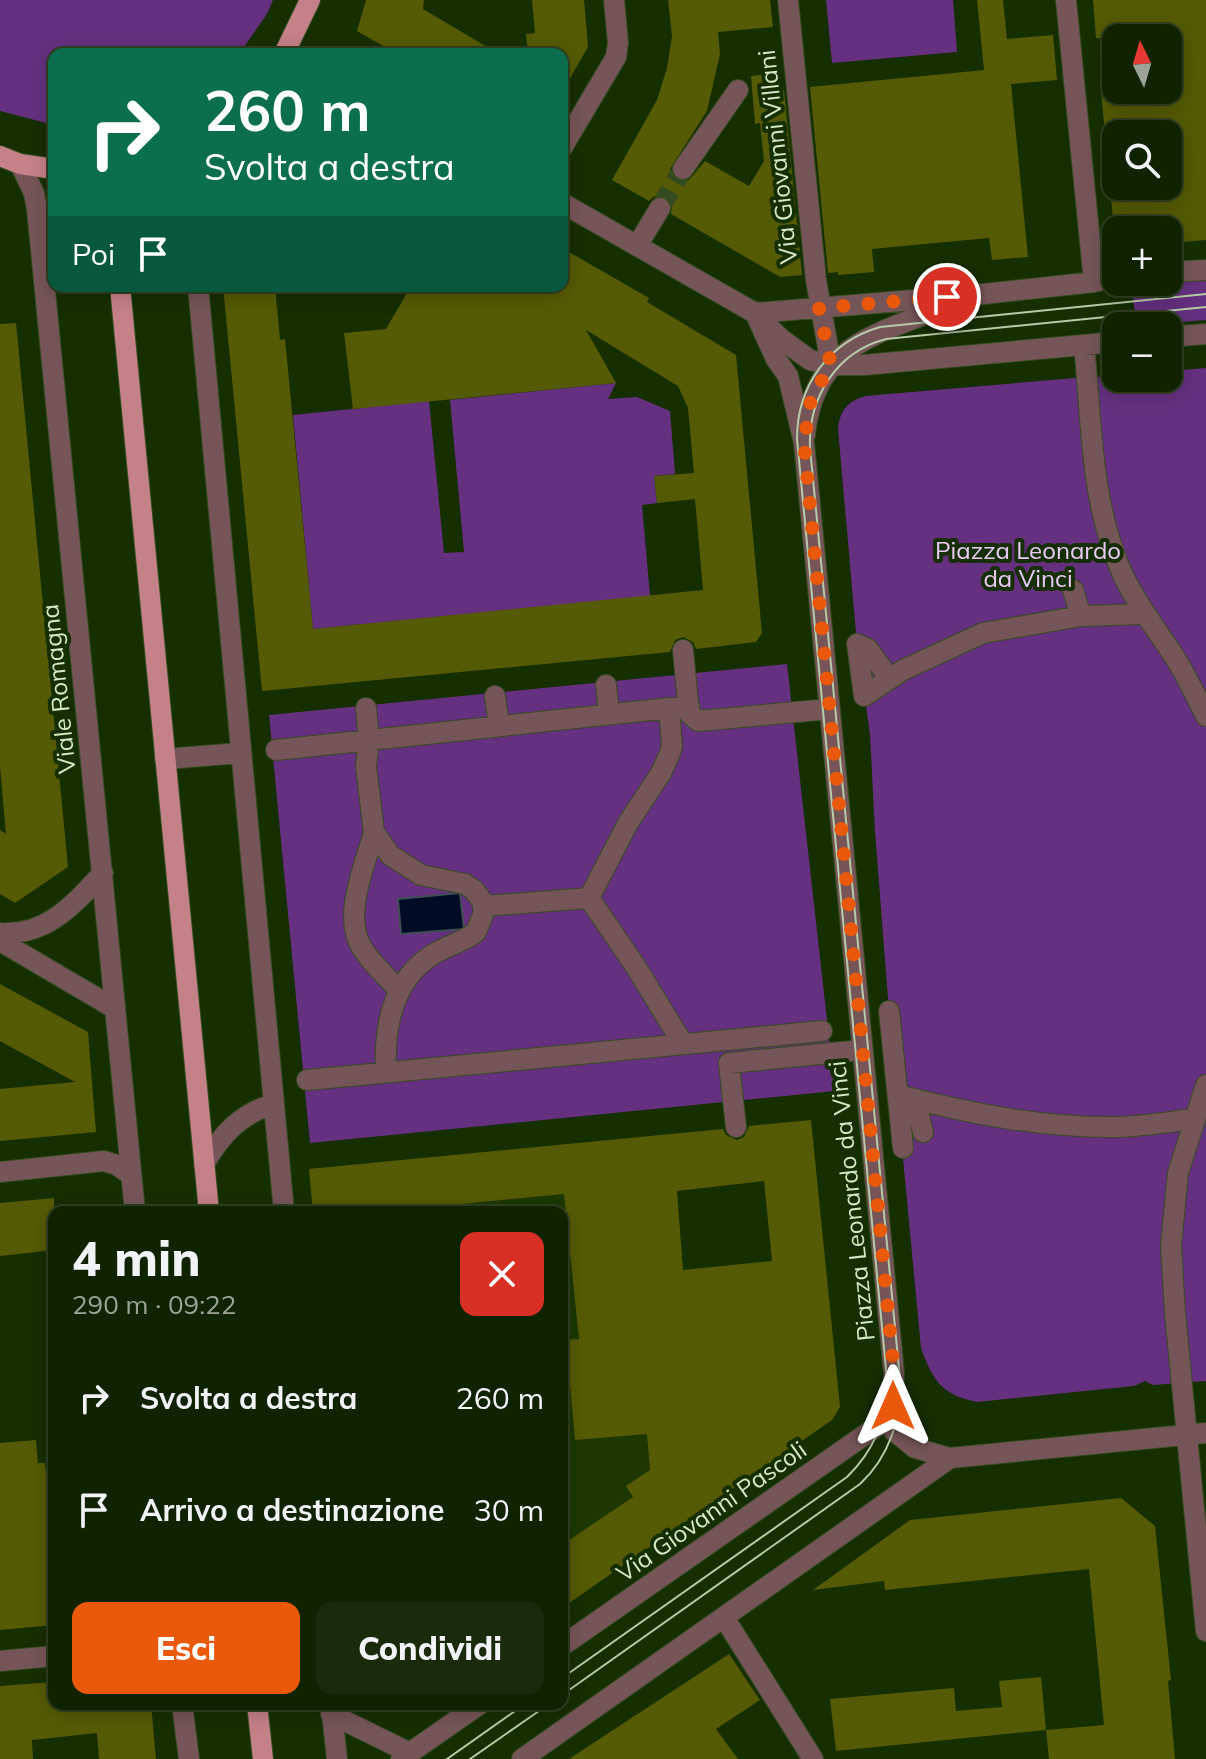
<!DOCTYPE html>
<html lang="it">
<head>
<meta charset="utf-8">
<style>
  body { margin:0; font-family:Mulish,sans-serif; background:#192b0a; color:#f1f3f6; height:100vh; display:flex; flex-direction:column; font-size:30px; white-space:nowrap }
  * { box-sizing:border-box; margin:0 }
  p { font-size:26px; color:#9ca499 }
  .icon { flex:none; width:44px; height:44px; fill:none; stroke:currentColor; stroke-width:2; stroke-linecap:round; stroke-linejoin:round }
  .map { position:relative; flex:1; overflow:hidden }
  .side { position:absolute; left:48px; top:1206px; width:520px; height:504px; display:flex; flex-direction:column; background:#102300; border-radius:16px; box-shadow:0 4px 20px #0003,0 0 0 2px #304022 }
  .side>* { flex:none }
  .top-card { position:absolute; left:48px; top:48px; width:520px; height:244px; border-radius:16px; box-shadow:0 4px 20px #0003,0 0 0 2px #304022; background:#0b6e4f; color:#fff; overflow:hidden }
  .needle { width:52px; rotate:355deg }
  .buttons { position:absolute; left:1102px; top:24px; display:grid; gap:16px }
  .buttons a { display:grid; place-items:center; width:80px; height:80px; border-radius:16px; background:#102300; box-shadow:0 4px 20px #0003,0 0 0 2px #304022; font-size:40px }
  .pin { position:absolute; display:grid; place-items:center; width:68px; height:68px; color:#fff; margin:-34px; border:4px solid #fff; border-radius:50%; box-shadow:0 2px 8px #0007 }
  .me { position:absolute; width:88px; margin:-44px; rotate:0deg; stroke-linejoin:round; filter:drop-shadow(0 0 6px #0008) }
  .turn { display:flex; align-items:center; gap:28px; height:168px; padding:0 24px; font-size:36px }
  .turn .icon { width:104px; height:104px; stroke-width:2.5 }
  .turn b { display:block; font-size:56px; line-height:68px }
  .then { display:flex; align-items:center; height:76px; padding:0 24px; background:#0003; gap:16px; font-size:30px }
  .round { display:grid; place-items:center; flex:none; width:84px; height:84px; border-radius:16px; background:#192b0a }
  .summary { display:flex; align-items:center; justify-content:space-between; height:136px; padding:0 24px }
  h1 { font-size:48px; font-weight:800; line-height:60px }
  .primary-button { display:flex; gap:16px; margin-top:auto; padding:16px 24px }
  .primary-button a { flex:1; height:92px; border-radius:16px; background:#ea580c; color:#fff; font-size:32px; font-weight:800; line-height:92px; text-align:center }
  .primary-button a+a { background:#192b0a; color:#f1f3f6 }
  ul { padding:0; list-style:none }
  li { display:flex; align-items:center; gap:24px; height:112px; padding:0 24px }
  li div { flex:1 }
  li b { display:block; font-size:30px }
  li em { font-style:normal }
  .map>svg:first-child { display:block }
</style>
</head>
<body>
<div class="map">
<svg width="1206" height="1759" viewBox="0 0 1206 1759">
  <rect width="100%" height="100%" fill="#162f00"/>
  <path fill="#1c3800" d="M 644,1137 L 685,1522 L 562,1608 L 562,1212 L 313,1212 L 309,1169 Z"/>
  <path fill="#65307f" d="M 0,0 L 273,0 L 267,14 L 239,54 L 54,54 L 54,125 L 0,111 Z
    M 826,0 L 953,0 L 957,52 L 832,63 Z
    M 1206,279 L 1206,320 L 1136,326 L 1132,286 Z
    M 1206,368 L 1206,1381 L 1153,1385 L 1145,1381 L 1134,1386 L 977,1402 C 942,1395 933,1381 921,1348 L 889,1011 L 875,832 L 870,734 L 857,644 L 838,429 C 840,410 847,402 865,396 L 1087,377 L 1168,378 L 1168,371 Z
    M 616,383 L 608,399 L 637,397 L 670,411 L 675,474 L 654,476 L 657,503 L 642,505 L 650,596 L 313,629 L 293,415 L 429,401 L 444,553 L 464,552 L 450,400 Z
    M 787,664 L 835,1091 L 310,1143 L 269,715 Z"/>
  <path fill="#000c25" stroke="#404e56" stroke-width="2" d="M 460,893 L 464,929 L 401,934 L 398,899 Z"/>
  <path fill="#555a04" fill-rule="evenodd" d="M 366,0 L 424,0 L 423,9 L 499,54 L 397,54 L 357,31 Z
    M 532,0 L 584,0 L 588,47 L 562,92 L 562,54 L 528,54 L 526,34 L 535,33 Z
    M 668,0 L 770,0 L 773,27 L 718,32 L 720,54 L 707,111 L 670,169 L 676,180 L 688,181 L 705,161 L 749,186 L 764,161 L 760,123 L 755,124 L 751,76 L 777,73 L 779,90 L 784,90 L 802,275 L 780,277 L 671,214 L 672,202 L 666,197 L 654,196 L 649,201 L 612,180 L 657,100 L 667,68 L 672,36 Z
    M 977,0 L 1003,0 L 1007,39 L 1053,35 L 1057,80 L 1011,84 L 1028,257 L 992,260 L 989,238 L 872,249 L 874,272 L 838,275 L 838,272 L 828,273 L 810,87 L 984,70 Z
    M 1093,0 L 1206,0 L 1206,240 L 1168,243 L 1168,230 L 1114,230 L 1110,186 L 1168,186 L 1168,134 L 1105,134 L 1101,90 L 1168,90 L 1168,38 L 1096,38 Z
    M 562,248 L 649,298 L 647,302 L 736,355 L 762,633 L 756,642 L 696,649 L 693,642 L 683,637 L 675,640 L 670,652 L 262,691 L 223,286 L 275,286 L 280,340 L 285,339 L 313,629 L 703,590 L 695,499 L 657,503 L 654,476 L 694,473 L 688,408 L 678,386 L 586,330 L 616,383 L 353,409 L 344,333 L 386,329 L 411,286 L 562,286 Z
    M 16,323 L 68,867 L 15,903 L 0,894 L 0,830 L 6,834 L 0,767 L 0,324 Z
    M 0,984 L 88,1032 L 96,1132 L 0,1141 L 0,1089 L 75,1082 L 0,1041 Z
    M 811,1120 L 840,1407 L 832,1420 L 562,1608 L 562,1545 L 633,1497 L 626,1486 L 650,1470 L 647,1434 L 575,1440 L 570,1385 L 562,1385 L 562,1340 L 579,1339 L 564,1194 L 379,1212 L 313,1212 L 309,1169 L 723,1129 L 726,1135 L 737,1140 L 744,1137 L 749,1126 ZM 764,1181 L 772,1261 L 683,1270 L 677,1191 Z
    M 54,1198 L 54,1250 L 0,1256 L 0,1203 Z
    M 36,1440 L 38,1463 L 45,1463 L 54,1568 L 54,1625 L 0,1630 L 0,1443 Z
    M 1121,1498 L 1155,1526 L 1171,1680 L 1168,1681 L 1175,1759 L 1049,1759 L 1046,1730 L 1104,1725 L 1089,1569 L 885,1590 L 884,1581 L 813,1590 L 910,1520 Z
    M 729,1654 L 760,1700 L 716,1729 L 738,1759 L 569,1759 Z
    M 1041,1677 L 1046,1730 L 836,1751 L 830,1699 L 954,1688 L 956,1711 L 1002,1707 L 999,1681 Z
    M 54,1682 L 54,1704 L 151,1704 L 156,1759 L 99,1759 L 97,1733 L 32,1740 L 33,1759 L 0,1759 L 0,1686 Z"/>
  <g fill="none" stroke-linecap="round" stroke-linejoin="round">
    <path stroke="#334b1e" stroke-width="20" stroke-dasharray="20 10" stroke-linecap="butt" d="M 660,208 L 683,169"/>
    <g stroke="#354d20" stroke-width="22">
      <path id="minor" d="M 788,0 L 816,280 L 831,365
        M 1066,0 L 1094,282
        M 562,148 L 616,57 L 618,43 L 614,0
        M 20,164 L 34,193 L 37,209 L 135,1212
        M 683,169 L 738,90
        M 562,203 L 755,313 L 780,338 L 810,360 L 831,365 L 864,365 L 1116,342
        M 637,246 L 660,208
        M 1168,272 L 1206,270
        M 198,286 L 284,1212
        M 755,313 L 776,359 L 788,376 L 804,443 L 894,1373 L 893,1406 L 889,1418 L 894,1431 L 915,1448 L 950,1458 L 1206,1433
        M 755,313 L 974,295 L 1094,282 L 1116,277
        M 1168,337 L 1206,334
        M 1084,345 C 1092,422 1090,501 1122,573 C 1136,603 1156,629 1174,656 C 1186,675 1196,696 1206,716
        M 805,435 C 814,342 882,333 955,303
        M 1073,590 L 1081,616
        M 857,644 L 864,696 L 903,670 L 983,633 L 1081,616 L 1144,614
        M 857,644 L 868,649 L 889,678
        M 683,650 L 689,713 L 698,721 L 829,709
        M 606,685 L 609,714
        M 495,696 L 499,726
        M 366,708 L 369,740 L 366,767 L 374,832 L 390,855 L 421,875 L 465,884 L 474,890 L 482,901 L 484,912 L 476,932 C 463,942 446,946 432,955 C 391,981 384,1029 386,1072
        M 669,708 L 672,746 L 670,753 L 661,773 L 628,823 L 589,898 L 636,967 L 683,1044
        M 276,750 L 689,706
        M 165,759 L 240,753
        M 374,832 C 365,866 342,916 362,948 C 372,964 387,977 400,991
        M 484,906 L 589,898
        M 0,933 C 47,936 73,905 103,873
        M 0,941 L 114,1008
        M 889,1011 L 903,1148
        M 307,1080 L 822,1031
        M 1206,1085 L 1178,1173 L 1171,1245 L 1175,1313 L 1206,1631
        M 898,1095 C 972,1114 1043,1128 1119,1127 C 1144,1126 1169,1122 1193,1119
        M 915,1099 L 923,1132
        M 736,1127 L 729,1063 L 862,1050
        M 204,1164 C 222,1134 240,1114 273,1104
        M 0,1172 L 104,1161 L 117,1165 L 131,1175
        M 725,1619 L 813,1759
        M 562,1646 L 889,1418
        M 0,1661 L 54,1656
        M 182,1704 L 189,1759
        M 331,1704 L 337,1759
        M 331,1714 L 410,1753
        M 401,1759 L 480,1704
        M 522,1759 L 950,1458"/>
    </g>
    <g stroke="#354d20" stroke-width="22">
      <path id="major" d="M 284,54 L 310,0
        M 0,156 L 20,164 L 54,169
        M 120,286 L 209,1212
        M 257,1704 L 263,1759"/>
    </g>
    <use href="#minor" stroke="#765558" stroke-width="20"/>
    <use href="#major" stroke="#c48187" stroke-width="20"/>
    <path stroke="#b6cba8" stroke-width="2" d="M 562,1678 L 847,1477 C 878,1447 890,1411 886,1369 L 797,439 C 797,385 829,342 880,327 L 1206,294
      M 562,1695 L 860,1484 C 889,1457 902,1418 900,1379 L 810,448 C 808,398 836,352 886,339 L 1206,307
      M 447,1759 L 525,1704
      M 470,1759 L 549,1704"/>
  </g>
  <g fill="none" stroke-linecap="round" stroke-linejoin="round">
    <path stroke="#ea580c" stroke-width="14" stroke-dasharray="0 25.2" d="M 893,1406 L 894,1373 L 804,443 L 811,399 L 831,365 L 819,308 L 947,297"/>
  </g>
  <g text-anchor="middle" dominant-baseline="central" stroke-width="8" stroke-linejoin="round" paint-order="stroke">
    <g font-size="24" fill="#d5e9c8" stroke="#162f00">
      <text transform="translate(777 157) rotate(-96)">Via Giovanni Villani</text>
      <text transform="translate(58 689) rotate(-96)">Viale Romagna</text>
      <text transform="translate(851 1201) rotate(-96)">Piazza Leonardo da Vinci</text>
      <text transform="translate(711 1511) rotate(-35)">Via Giovanni Pascoli</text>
    </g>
    <g font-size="24" fill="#e8caf9" stroke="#162f00">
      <text x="1028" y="550">Piazza Leonardo<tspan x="1028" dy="28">da Vinci</tspan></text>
    </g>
  </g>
</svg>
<div class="buttons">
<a><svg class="needle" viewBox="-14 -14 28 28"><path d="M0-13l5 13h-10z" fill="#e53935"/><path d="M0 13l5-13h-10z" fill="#9ca499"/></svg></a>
<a><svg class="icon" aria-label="search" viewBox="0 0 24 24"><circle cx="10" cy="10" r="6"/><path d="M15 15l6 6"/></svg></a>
<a>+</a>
<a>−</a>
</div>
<div class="pin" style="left:947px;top:297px;background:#d93025"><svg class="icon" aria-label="arrive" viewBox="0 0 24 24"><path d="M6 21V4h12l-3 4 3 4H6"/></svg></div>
<svg class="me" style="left:893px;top:1406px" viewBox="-20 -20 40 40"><path d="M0-17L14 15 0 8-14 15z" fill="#ea580c" stroke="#fff" stroke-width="4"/></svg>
<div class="top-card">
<div class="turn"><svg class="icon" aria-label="right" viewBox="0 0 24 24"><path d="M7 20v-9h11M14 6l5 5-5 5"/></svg><div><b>260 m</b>Svolta a destra</div></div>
<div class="then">Poi<svg class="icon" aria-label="arrive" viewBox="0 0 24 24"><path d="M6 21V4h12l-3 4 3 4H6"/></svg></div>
</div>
<section class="side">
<div class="summary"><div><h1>4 min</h1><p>290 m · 09:22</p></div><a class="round" style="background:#d93025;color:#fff"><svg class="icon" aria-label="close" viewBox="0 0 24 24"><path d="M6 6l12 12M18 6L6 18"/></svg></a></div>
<ul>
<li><svg class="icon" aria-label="right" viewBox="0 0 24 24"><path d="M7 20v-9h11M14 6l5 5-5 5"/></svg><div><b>Svolta a destra</b></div><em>260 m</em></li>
<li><svg class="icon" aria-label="arrive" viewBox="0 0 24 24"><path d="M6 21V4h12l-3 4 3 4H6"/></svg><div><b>Arrivo a destinazione</b></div><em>30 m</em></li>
</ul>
<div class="primary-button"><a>Esci</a><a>Condividi</a></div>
</section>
</div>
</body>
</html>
